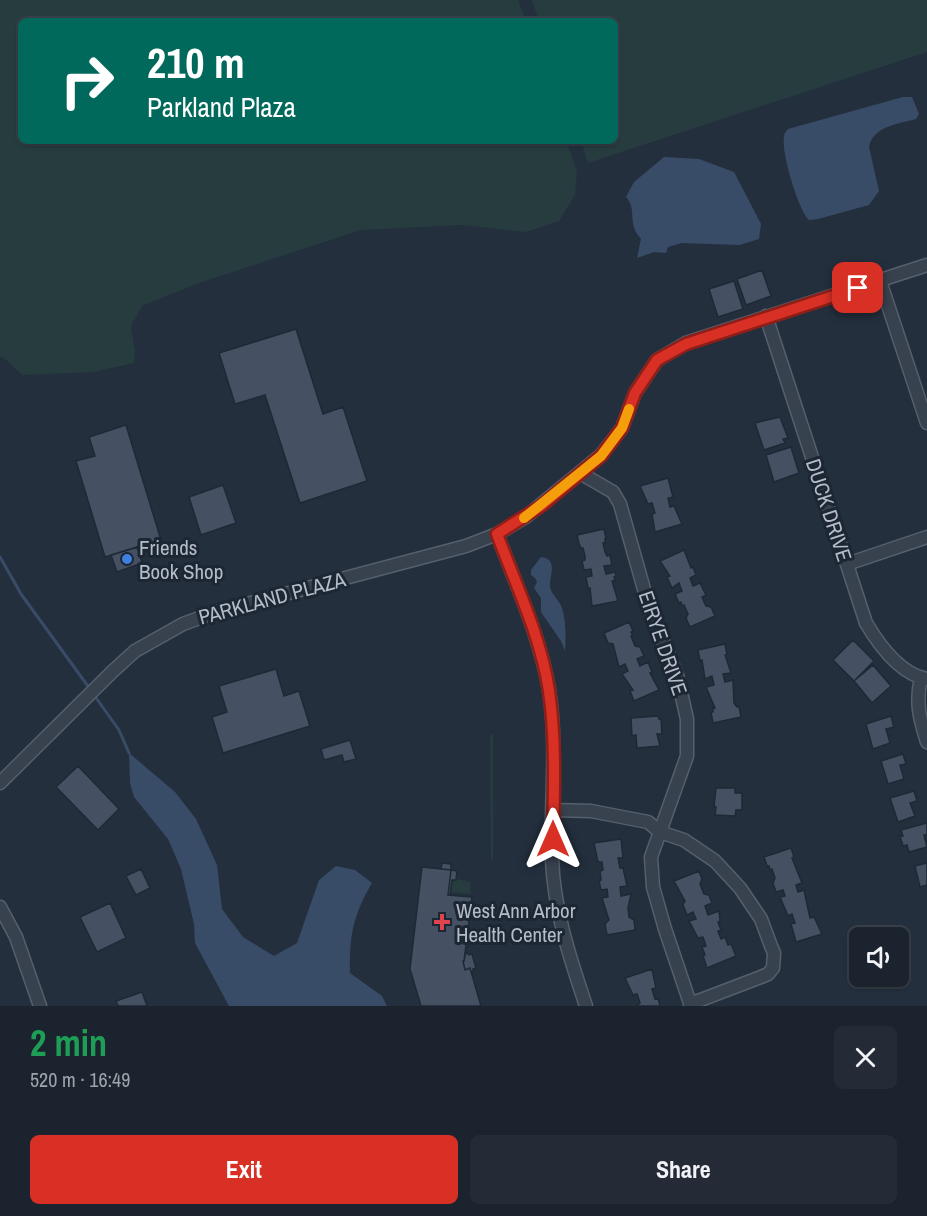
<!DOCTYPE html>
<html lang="en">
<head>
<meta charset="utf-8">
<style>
  body { margin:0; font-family:"Archivo Narrow",sans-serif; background:#242b36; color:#f1f3f6; height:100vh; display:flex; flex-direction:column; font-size:22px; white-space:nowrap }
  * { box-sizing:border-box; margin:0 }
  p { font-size:20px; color:#a0a4aa }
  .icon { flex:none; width:33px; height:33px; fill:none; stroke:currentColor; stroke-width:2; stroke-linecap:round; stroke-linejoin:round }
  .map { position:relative; height:1006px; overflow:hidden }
  .side { display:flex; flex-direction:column; background:#1b232e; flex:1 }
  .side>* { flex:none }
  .banner { position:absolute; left:18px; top:18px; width:600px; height:126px; border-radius:9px; box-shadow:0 2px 4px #0004,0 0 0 2px #39404a; background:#00695c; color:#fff; overflow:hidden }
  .fabs { position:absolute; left:849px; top:927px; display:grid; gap:12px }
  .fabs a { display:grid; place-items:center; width:60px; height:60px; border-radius:9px; background:#1b232e; box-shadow:0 2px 4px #0004,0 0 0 2px #39404a; font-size:30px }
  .pin { position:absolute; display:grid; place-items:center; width:51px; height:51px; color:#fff; margin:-26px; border-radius:12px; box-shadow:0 3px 9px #0006 }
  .me { position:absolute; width:66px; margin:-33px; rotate:0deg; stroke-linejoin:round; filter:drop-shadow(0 0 4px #0008) }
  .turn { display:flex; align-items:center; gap:21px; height:126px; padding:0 30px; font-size:27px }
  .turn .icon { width:78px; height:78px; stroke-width:2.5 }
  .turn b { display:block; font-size:42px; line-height:51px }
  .round { display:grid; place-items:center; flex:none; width:63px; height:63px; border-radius:9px; background:#242b36 }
  .head { display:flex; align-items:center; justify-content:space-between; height:102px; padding:0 30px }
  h1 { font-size:36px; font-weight:800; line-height:45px; color:#1e9e55 }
  .button { display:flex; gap:12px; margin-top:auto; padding:12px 30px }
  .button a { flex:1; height:69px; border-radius:9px; background:#d93025; color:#fff; font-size:24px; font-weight:800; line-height:69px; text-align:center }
  .button a+a { background:#242b36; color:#f1f3f6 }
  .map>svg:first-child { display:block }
</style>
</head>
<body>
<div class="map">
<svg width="927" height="1006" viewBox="0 0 927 1006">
  <rect width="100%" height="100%" fill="#242f3e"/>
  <path fill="#263c3f" d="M 0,0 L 518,0 L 526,21 L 21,21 L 21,141 L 566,141 L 577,171 L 575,195 L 559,221 L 526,232 L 462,225 L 361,230 L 199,283 L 142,306 L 131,326 L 135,353 L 134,363 L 93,372 L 22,375 L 3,357 L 0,357 Z
    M 532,0 L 927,0 L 927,52 L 588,163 L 581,141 L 615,141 L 615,21 L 539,21 Z
    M 493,734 L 493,861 L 491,857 L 490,736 Z
    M 452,878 L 470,882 L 471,894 L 451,892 Z"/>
  <path fill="#394c67" d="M 903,97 L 912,97 L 919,114 L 916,119 C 898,124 873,126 869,147 L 879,191 L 869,205 L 818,219 L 809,220 C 798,210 781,152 784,137 C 784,133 785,133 788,129 Z
    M 664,157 L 699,159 L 734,172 L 761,224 L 759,239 L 739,245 L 682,243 L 668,247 L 666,253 L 654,252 L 637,258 L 641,239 C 626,222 638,210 626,197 L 634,182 Z
    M 541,557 C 559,559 549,576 550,587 C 551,594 560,601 562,608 C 566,621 566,638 565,651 L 561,641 L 541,612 L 541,598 L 534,588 L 537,582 L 535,578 L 531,575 L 531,570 Z
    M 129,753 L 175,792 L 196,819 L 217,865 L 222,909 L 243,937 L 274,956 L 297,943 L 319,880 L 336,866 L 355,870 L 372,883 C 353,915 349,937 350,973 L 382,996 L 387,1006 L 229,1006 L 195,943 L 194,924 L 181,869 L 168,839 L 134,797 L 130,783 Z"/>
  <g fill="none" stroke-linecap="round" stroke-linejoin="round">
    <path stroke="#394c67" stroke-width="3" d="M 0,557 L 21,594 L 90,689
      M 94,695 L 119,730 L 129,753"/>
  </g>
  <path fill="#455162" stroke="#1f2835" stroke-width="1.5" d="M 762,270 L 771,296 L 746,305 L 737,279 Z
    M 734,281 L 743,309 L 718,317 L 709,289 Z
    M 296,329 L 323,414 L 343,407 L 367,481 L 300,503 L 265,395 L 235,404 L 219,353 Z
    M 780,417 L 788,438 L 783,439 L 785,443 L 764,450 L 755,423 Z
    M 126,425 L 161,540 L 105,557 L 76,461 L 95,456 L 89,437 Z
    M 791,447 L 799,473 L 774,482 L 766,455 Z
    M 668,478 L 673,497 L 668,498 L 670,507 L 674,506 L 682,524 L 655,532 L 652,514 L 655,513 L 652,503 L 648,504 L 640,486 Z
    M 223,485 L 236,523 L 201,535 L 189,497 Z
    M 604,529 L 606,539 L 605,539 L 605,543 L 603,543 L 605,552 L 607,556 L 610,555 L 612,565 L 604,566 L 606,574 L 615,572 L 616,576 L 614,577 L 615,581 L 612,581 L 618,601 L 592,606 L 590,588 L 588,588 L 586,577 L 592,576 L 591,569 L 584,570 L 582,561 L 585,560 L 585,556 L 583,548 L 581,548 L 579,544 L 577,535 Z
    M 137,547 L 142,563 L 117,572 L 111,555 Z
    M 684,550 L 691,568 L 693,567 L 696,575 L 690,578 L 693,586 L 700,583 L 706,595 L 702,597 L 706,606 L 711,607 L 715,616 L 690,627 L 686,618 L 688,614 L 684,605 L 682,606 L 681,602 L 679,603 L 675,594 L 682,591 L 679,583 L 672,588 L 667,577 L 670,576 L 660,561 Z
    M 629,622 L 633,631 L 631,632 L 633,636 L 631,636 L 635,646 L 640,647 L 644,656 L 637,659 L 640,666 L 648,662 L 652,672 L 650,673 L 659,690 L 634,701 L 630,691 L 633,690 L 622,674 L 628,671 L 625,664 L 619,667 L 613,644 L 608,643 L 604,633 Z
    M 853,640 L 874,661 L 854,681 L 833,660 Z
    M 725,644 L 727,654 L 725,655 L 731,673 L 723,674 L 725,682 L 733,680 L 734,703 L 737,707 L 739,706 L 741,717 L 713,723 L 711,712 L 713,712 L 713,708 L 715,708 L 706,687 L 714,685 L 712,676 L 705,679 L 702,660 L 700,661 L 698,650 Z
    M 873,665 L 891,686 L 872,703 L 854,681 Z
    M 276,669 L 284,696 L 299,691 L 310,726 L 223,753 L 212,717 L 227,712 L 219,686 Z
    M 658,716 L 659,719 L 661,719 L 662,734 L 657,734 L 660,746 L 637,748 L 636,735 L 632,736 L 631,718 Z
    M 891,716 L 894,727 L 886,729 L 890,743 L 873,749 L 866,724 Z
    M 350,740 L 356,759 L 344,762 L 342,755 L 324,760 L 321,749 Z
    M 903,754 L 906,764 L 900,765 L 904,779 L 888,784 L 881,761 Z
    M 78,766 L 119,809 L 98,830 L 56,787 Z
    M 716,788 L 735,788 L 735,793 L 742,793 L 742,810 L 736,810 L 735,816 L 715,815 L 716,807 L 714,807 Z
    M 914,791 L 917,801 L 910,803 L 915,816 L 898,822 L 890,798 Z
    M 927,823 L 927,835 L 924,835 L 927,847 L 909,852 L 907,845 L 903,846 L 900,836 L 903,836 L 901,830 Z
    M 621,839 L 623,858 L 618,858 L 620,868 L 623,868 L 627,886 L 620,887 L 621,896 L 631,894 L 628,908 L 629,917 L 634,920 L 635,930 L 607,935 L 605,924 L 609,920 L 602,898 L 608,897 L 607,889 L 601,890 L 599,881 L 601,880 L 600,871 L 603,870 L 602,862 L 598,862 L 594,843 Z
    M 791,848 L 794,857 L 792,858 L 802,883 L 796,885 L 798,892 L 804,890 L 810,918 L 814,917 L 822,934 L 796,942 L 791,924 L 795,923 L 792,914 L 788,916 L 780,897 L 785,896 L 783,890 L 776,892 L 773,883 L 775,878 L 772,869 L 770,870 L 769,866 L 767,866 L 764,857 Z
    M 442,863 L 451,864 L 451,870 L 441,869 Z
    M 927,863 L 927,885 L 920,887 L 915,866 Z
    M 422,867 L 451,870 L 448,895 L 472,897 L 464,961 L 463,961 L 465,970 L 470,968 L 481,1006 L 421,1006 L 410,969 Z
    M 141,869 L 150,888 L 136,895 L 126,876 Z
    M 451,870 L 457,871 L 456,880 L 452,880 L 450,895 L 448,895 Z
    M 699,871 L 702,879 L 700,884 L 704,894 L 709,895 L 712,903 L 705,906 L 708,915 L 719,911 L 720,921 L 718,922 L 721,930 L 718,931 L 721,939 L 725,937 L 728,945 L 731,944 L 736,956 L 707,968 L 703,956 L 705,955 L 702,947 L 706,946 L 703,937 L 698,938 L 689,921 L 696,919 L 693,912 L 687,915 L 683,905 L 685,901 L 674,881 Z
    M 110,903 L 126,938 L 97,952 L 80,917 Z
    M 466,952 L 469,955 L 472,954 L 476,968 L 473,969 L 473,972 L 471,972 L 470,968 L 465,970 L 463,961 L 464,961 Z
    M 652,969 L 656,988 L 652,989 L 655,999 L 658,998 L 660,1006 L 636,1006 L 640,1003 L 637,994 L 633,995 L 625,978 Z
    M 142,992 L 147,1006 L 118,1006 L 116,1001 Z"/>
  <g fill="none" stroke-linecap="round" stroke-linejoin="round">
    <g stroke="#565f6c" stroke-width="15">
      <path id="minor" d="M 880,281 L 927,423
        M 766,316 L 866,623 C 879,645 900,674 927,679
        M 580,473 L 613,492 L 620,504 L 649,607 L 677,675 L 687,719 L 687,756 L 651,857 L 653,887 L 665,929 L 691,1006
        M 497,534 C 516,585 540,636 549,690 C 558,746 550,803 552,859 C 554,911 570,958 586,1006
        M 847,564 L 927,537
        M 921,678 C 915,702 920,720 927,742
        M 0,783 L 113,671 L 135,651 L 183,624 L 213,613 L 466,546 L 497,534 L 527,516 L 601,455 L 622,428 L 635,393 L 657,360 L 686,343 L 927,265
        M 553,810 L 591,811 L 648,822 L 660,832 L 684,840 L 715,861 L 740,888 L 761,919 L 771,946 L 774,953 L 773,968 L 768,974 L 761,977 L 690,1004
        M 0,907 L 16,937 L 40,1006"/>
    </g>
    <use href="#minor" stroke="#38414e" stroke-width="12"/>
  </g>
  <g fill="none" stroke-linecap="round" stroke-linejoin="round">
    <g stroke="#8d1f18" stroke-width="15">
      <path id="route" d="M 553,839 C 554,790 556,739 549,691 C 541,637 516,585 497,534 L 541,506 L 601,456 L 622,428 L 635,393 L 657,360 L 686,344 L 858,288"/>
    </g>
    <use href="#route" stroke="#d93025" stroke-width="10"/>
    <path stroke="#f59e0b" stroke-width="10" d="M 524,518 L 601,456 L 622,428 L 629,409"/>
  </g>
  <circle fill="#3f7fe0" stroke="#1d2633" stroke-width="2" cx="127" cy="559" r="6"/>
  <path fill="#e0444e" stroke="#1d2633" stroke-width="2" d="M439 913h6v6h6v6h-6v6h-6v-6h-6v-6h6z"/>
  <g text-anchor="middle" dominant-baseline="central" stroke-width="6" stroke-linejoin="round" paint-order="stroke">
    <g font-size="21" fill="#b4bcc9" stroke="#1d2633">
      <text transform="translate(829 510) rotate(72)">DUCK DRIVE</text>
      <text transform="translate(272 598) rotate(-15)">PARKLAND PLAZA</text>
      <text transform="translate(663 643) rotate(71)">EIRYE DRIVE</text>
    </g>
    <g font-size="21" fill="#b4bcc9" stroke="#1d2633" text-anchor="start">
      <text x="139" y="547">Friends<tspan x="139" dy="24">Book Shop</tspan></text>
      <text x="456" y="910">West Ann Arbor<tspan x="456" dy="24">Health Center</tspan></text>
    </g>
  </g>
</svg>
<div class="fabs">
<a><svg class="icon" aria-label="sound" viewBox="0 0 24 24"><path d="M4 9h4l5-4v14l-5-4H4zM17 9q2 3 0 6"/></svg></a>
</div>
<div class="pin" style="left:858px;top:288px;background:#d93025"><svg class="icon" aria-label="arrive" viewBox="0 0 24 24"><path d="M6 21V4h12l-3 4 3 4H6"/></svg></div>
<svg class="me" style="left:553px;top:839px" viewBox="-20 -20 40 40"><path d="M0-17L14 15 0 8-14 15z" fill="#d93025" stroke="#fff" stroke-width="4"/></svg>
<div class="banner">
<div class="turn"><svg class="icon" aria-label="right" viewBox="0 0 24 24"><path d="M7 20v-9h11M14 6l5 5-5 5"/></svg><div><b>210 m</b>Parkland Plaza</div></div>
</div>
</div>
<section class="side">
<div class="head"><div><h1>2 min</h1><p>520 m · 16:49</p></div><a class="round"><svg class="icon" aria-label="close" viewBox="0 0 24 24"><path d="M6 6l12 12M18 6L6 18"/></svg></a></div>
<div class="button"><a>Exit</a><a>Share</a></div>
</section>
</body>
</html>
